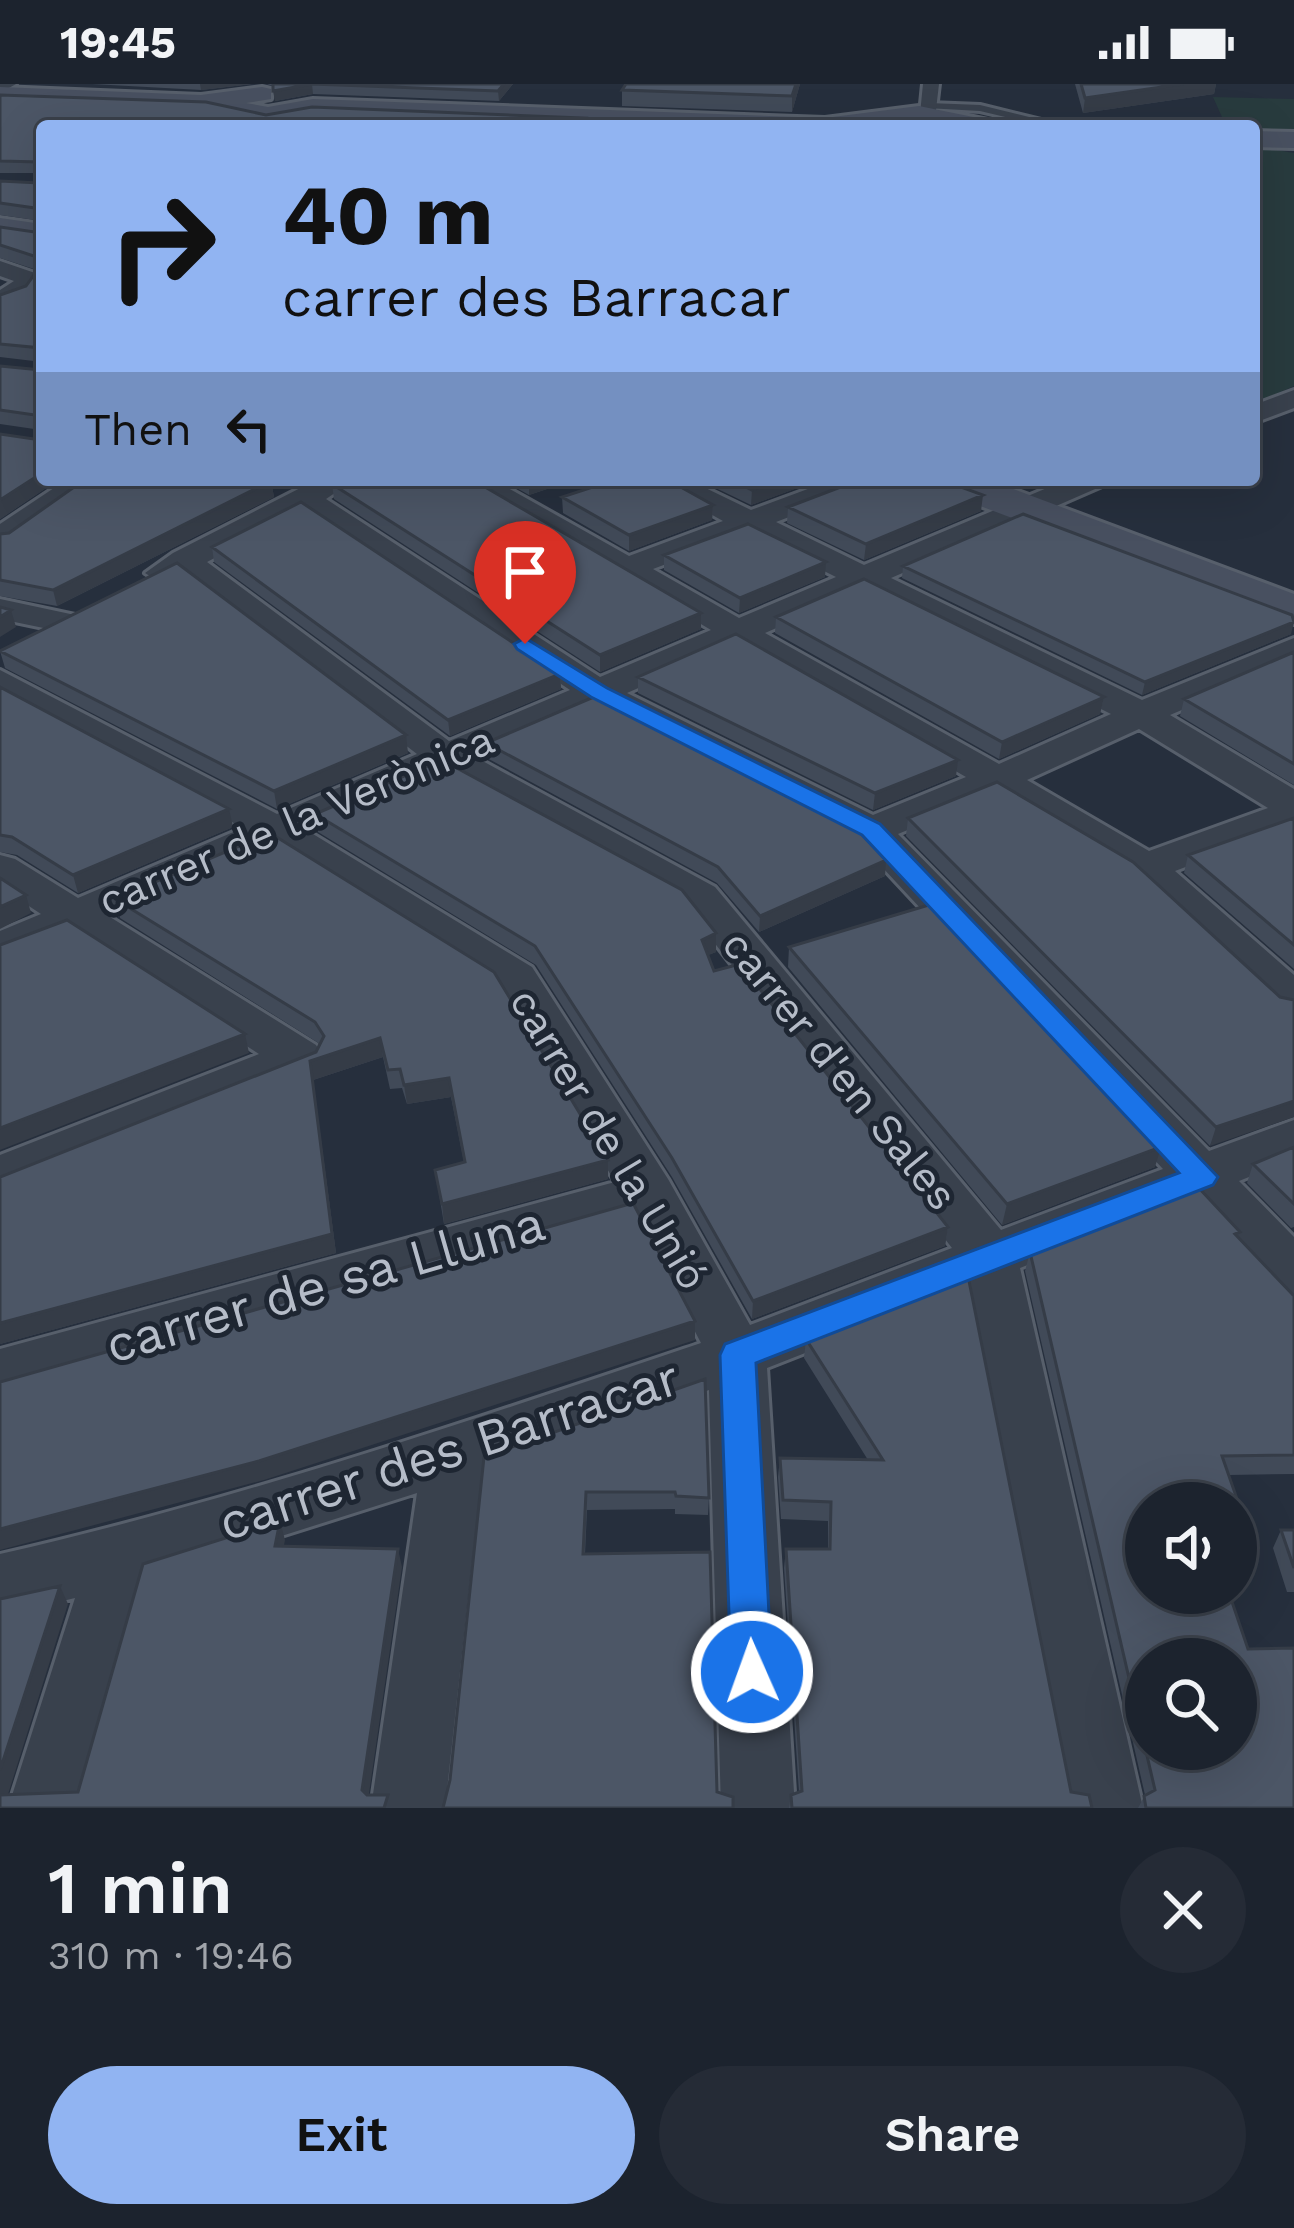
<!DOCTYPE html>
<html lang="en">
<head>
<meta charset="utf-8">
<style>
  body { margin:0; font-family:"Work Sans",sans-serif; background:#252b36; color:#f1f3f6; height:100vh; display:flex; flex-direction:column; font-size:45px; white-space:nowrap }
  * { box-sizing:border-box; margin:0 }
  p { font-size:39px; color:#a0a4aa }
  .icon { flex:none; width:66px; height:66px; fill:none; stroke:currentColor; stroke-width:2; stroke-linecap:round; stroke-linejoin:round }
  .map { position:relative; height:1724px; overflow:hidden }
  .sheet { display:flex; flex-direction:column; background:#1c232e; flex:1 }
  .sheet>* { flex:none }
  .guide { position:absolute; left:36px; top:36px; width:1224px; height:366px; border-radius:12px; box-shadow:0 12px 48px #0002,0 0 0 3px #3a404a; background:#91b4f2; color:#111; overflow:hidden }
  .buttons { position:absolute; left:1125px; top:1398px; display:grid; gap:24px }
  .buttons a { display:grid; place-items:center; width:132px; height:132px; border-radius:50%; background:#1c232e; box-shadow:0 12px 48px #0002,0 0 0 3px #3a404a; font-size:60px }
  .pin { position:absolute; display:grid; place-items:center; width:102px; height:102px; color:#fff; margin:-123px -51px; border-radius:50% 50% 50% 0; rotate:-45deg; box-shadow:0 0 12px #0007 }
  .pin .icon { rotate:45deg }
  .me { position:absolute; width:132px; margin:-66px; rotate:358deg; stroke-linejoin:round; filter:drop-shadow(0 0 9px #0008) }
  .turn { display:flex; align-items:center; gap:42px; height:252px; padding:0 48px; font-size:54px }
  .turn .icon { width:156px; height:156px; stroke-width:2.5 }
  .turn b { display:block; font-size:84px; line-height:102px }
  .then { display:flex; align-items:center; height:114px; padding:0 48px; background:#0003; gap:24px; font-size:45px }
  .round { display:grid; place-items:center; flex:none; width:126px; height:126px; border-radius:63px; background:#252b36 }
  .summary { display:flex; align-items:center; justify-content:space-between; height:204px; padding:0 48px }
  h1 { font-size:72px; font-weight:600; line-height:90px }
  .action { display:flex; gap:24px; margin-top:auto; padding:24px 48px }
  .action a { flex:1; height:138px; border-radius:72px; background:#91b4f2; color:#111; font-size:48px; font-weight:600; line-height:138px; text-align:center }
  .action a+a { background:#252b36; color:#f1f3f6 }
  .status { display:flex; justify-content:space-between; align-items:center; height:84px; padding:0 60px; background:#1c232e; direction:ltr }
  .status svg { height:33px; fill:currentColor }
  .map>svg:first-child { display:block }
</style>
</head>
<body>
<div class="status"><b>19:45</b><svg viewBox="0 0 49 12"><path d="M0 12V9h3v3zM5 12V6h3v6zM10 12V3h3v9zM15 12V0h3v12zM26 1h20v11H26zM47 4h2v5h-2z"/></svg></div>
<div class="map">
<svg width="1294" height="1724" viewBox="0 0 1294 1724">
  <rect width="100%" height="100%" fill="#262f3d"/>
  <path fill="#283b3e" d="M 1213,13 L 1294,15 L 1294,47 L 1226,42 Z
    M 1254,62 L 1294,69 L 1294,302 L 1254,320 Z"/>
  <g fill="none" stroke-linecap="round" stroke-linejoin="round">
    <g stroke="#575f6b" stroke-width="6">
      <path id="service" d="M 929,19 L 980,21 L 1041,36 L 1044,42 L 980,27 L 926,24 Z"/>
    </g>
    <g stroke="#575f6b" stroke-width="6">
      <path id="minor" d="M 0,0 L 16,0 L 0,9 Z
        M 923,0 L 939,0 L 935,34 L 920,30 Z
        M 0,177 L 35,189 L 39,194 L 28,211 L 0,221 L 0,206 L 14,197 L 0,192 Z
        M 1294,306 L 1294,324 L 1254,339 L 1254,321 Z
        M 66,396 L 101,396 L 11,461 L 0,464 L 0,440 Z
        M 316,396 L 354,396 L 326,415 L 600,593 L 711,546 L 457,396 L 494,396 L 629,472 L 723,437 L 650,396 L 689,396 L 751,426 L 832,396 L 874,396 L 870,402 L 776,438 L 864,481 L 1066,396 L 1106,396 L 1102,402 L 891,494 L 1142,616 L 1294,554 L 1294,578 L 1170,631 L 1294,705 L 1294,742 L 1175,787 L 1294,891 L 1294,933 L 1277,928 L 1131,792 L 994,710 L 898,750 L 1209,1067 L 1294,1036 L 1294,1075 L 1239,1097 L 1294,1153 L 1294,1211 L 1274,1205 L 1192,1116 L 1020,1184 L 1143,1724 L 1069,1724 L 968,1205 L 767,1284 L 795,1724 L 721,1724 L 709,1306 L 482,1387 L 445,1724 L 371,1724 L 417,1409 L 146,1495 L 82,1724 L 8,1724 L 75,1514 L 0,1532 L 0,1470 C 238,1416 470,1337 701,1259 L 635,1133 L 0,1315 L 0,1265 L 615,1098 L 499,904 L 274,762 L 110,833 L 316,961 L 323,973 L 316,985 L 0,1112 L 0,1071 L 259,970 L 73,850 L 0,879 L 0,847 L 41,830 L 0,803 L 0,771 L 15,775 L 78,814 L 243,744 L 0,612 L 0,586 L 277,730 L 417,670 L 183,491 L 161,499 L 145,489 L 173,469 ZM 303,427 L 570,606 L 449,657 L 207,478 ZM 748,449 L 836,493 L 739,534 L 653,485 ZM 863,506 L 1111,630 L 999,680 L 765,549 ZM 736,561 L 966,693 L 873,731 L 627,609 ZM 596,622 L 856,755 L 1163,1085 L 1001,1146 L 715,803 L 477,674 ZM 1139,645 L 1268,724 L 1149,767 L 1027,696 ZM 444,688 L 685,821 L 952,1164 L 750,1241 L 668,1095 L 532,883 L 308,747 Z
        M 0,515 L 75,531 L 80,538 L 75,545 L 63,548 L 0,535 Z"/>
    </g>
    <g stroke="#575f6b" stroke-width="6">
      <path id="secondary" d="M 0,3 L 201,11 L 262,3 L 271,5 L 271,15 L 246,19 L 268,23 L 313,15 L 825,34 L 919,22 L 993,37 L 997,42 L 919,36 L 875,42 L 643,42 L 313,29 L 268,37 L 208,24 L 0,17 Z
        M 1254,47 L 1294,48 L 1294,64 L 1254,63 Z
        M 0,134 L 42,140 L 42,158 L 0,152 Z
        M 929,396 L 989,396 L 1294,510 L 1294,540 L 935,405 Z"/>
    </g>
    <use href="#service" fill="#39414d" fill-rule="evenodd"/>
    <use href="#minor" fill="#39414d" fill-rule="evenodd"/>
    <use href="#secondary" fill="#485060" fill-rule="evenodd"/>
  </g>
  <path fill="#414a58" d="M 92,0 L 252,0 L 201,6 Z
    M 267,0 L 513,0 L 499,17 L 313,10 L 275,17 L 273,2 Z
    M 626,0 L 800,0 L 792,28 L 622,22 L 622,6 Z
    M 1075,0 L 1216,0 L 1214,10 L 1083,29 Z
    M 0,11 L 266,31 L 42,42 L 42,137 L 0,131 L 0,97 L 39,99 L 42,89 L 0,89 Z
    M 0,143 L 42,149 L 42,396 L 58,396 L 0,435 L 0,350 L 41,356 L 41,346 L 0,340 L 0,282 L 42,286 L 42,278 L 0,273 L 0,211 L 26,202 L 37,186 L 0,174 Z
    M 502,396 L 574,396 L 529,411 Z
    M 699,396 L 819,396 L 751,421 Z
    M 271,397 L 274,413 L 57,522 L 0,512 L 0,450 Z
    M 332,400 L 701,529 L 701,545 L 600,588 L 334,415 Z
    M 562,413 L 713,421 L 712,436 L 629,467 L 563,429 Z
    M 788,423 L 981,427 L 864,476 L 787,439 Z
    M 212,463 L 560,590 L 561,605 L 450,652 L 214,478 Z
    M 664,471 L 825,493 L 739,529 L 664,486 Z
    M 903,482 L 1291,550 L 1142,611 L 902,494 Z
    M 776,533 L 1104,613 L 1100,630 L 999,675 L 775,549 Z
    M 0,567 L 408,669 L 277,725 L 5,584 Z
    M 1294,568 L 1294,701 L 1180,632 L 1184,615 Z
    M 638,593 L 956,692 L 873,726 L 638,609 Z
    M 0,603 L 233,743 L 78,809 L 17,771 L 0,768 Z
    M 486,659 L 885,792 L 759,848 L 717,799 L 487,674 Z
    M 315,730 L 716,849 L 716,868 L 708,871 L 714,887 L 948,1143 L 945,1162 L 752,1235 L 672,1093 L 536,881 L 318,748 Z
    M 908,734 L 1280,913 L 1210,1062 L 906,752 Z
    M 1294,734 L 1294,885 L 1184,789 L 1188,771 Z
    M 115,815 L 608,1076 L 608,1095 L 444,1140 L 435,1086 L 464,1078 L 451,1013 L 407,1020 L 402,1004 L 390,1005 L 383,973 L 313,996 L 336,1169 L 0,1260 L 316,968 L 320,960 L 120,834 Z
    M 789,863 L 1155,1083 L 1002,1141 L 788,883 Z
    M 1294,1063 L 1294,1143 L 1291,1144 L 1247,1099 L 1253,1080 Z
    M 1238,1153 L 1294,1212 L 1294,1390 L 1229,1391 L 1250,1452 L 1242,1471 L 1236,1471 L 1236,1419 L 1146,1419 L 1294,1724 L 1138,1724 L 1145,1711 L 1025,1187 L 1030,1168 Z
    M 968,1192 L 1071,1708 L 1092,1724 L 789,1724 L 791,1711 L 799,1708 L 784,1484 L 786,1465 L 828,1465 L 828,1437 L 781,1435 L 778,1393 L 780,1374 L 868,1376 L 804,1274 L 806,1255 Z
    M 484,1373 L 709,1414 L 708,1431 L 675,1430 L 675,1425 L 587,1426 L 585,1470 Z
    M 1281,1446 L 1294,1446 L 1294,1508 L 1287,1508 L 1273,1464 Z"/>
  <path fill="#353c47" d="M 200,0 L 252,0 L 201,6 Z
    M 312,0 L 313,10 L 275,17 L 273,7 Z
    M 504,0 L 513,0 L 499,17 L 498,7 Z
    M 796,0 L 800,0 L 792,28 L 792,12 Z
    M 1183,0 L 1216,0 L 1214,10 L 1083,29 L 1085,14 Z
    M 42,389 L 42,396 L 58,396 L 0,435 L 0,416 Z
    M 529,396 L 574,396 L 529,411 Z
    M 778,396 L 819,396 L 751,421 L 752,406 Z
    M 271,397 L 274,413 L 57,522 L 53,506 Z
    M 983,411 L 981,427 L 864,476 L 866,460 Z
    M 713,421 L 712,436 L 629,467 L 629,451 Z
    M 826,478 L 825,493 L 739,529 L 740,514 Z
    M 11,526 L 16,543 L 0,553 L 0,533 Z
    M 701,529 L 701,545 L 600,588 L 600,571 Z
    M 1294,538 L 1291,550 L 1142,611 L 1145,598 Z
    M 560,590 L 561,605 L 450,652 L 448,636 Z
    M 1104,613 L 1100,630 L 999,675 L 1002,658 Z
    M 406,651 L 408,669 L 277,725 L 274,707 Z
    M 958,676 L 956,692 L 873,726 L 875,709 Z
    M 229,725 L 233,743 L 78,809 L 73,791 Z
    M 886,776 L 885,792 L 759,848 L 760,832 Z
    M 26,811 L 31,829 L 0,845 L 0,823 Z
    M 716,849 L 716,868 L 701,874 L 702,856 Z
    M 245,950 L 249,969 L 0,1066 L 0,1044 Z
    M 380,954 L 383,973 L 313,996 L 336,1169 L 0,1260 L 0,1239 L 310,977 Z
    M 449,994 L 451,1013 L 407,1020 L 404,1001 Z
    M 1294,1017 L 1294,1033 L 1210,1062 L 1216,1043 Z
    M 1161,1063 L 1155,1083 L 1002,1141 L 1007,1120 Z
    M 608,1076 L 608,1095 L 444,1140 L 442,1120 Z
    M 948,1143 L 945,1162 L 752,1235 L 753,1217 Z
    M 695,1237 L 695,1256 L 264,1396 L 0,1466 L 0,1445 Z
    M 280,1437 L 285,1456 L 280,1481 L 275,1462 Z
    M 398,1465 L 402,1483 L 367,1723 L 362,1706 Z
    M 60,1502 L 68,1520 L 4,1723 L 0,1716 L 0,1686 Z"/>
  <path fill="#4c5666" stroke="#353c47" stroke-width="3" fill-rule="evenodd" d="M 273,0 L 504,0 L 498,7 L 312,0 L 273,7 Z
    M 626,0 L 796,0 L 792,12 L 622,6 Z
    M 1081,0 L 1183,0 L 1085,14 Z
    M 0,11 L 206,18 L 266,31 L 312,23 L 585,34 L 577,42 L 42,42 L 42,81 L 40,78 L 0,77 Z
    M 42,89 L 42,125 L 0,119 L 0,97 L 39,99 Z
    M 0,143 L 42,149 L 42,264 L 0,260 L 0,211 L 26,202 L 41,181 L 34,172 L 0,161 Z
    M 42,267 L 42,389 L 0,416 L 0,350 L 41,356 L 42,332 L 0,326 L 0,282 L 42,286 Z
    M 84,396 L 264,396 L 271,397 L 53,506 L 0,496 L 0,450 L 9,449 Z
    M 337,396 L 473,396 L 701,529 L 600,571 L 332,400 Z
    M 614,396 L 668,396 L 713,421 L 629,451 L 562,413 Z
    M 732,396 L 778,396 L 752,406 Z
    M 859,396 L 942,396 L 983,411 L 866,460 L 788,423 Z
    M 301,418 L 560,590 L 448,636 L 212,463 Z
    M 1023,430 L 1292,531 L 1294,538 L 1145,598 L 903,482 Z
    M 748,440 L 826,478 L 740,514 L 664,471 Z
    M 177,479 L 406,651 L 274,707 L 0,567 Z
    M 864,495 L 1104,613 L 1002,658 L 776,533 Z
    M 0,523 L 11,526 L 0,533 Z
    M 736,550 L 958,676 L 875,709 L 638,593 Z
    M 1294,568 L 1294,680 L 1184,615 Z
    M 0,603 L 229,725 L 73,791 L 12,753 L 0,751 Z
    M 596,612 L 855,743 L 886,776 L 760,832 L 718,783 L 486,659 Z
    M 442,676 L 682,806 L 716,849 L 702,856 L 714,887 L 740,880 L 948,1143 L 753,1217 L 672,1074 L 535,862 L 315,730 Z
    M 997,698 L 1133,778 L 1280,913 L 1294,916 L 1294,1017 L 1216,1043 L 908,734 Z
    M 1294,734 L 1294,861 L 1188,771 Z
    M 270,749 L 494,888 L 608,1076 L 442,1120 L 435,1086 L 465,1078 L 449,994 L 404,1001 L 400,985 L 388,986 L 380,954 L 310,977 L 332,1150 L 0,1239 L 0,1093 L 316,968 L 324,952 L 315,938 L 115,815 Z
    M 0,794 L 26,811 L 0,823 Z
    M 932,820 L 1161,1063 L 1007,1120 L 789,863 Z
    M 67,836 L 245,950 L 0,1044 L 0,861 Z
    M 1294,1063 L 1294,1120 L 1253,1080 Z
    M 1197,1102 L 1240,1148 L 1235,1150 L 1294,1212 L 1294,1371 L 1222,1372 L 1250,1452 L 1236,1452 L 1236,1419 L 1146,1419 L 1146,1509 L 1229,1509 L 1248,1565 L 1294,1564 L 1294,1724 L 1146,1724 L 1144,1712 L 1155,1706 L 1030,1168 ZM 1146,1575 L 1236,1575 L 1236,1665 L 1146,1665 Z
    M 633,1119 L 695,1237 L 259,1377 L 0,1445 L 0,1298 Z
    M 968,1192 L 1071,1708 L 1089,1711 L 1092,1724 L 792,1724 L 791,1711 L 802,1707 L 786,1465 L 830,1465 L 831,1418 L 783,1416 L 780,1374 L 883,1376 L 806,1255 Z
    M 705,1295 L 709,1414 L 676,1412 L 675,1408 L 586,1408 L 583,1470 L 710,1468 L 717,1708 L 733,1713 L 733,1724 L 443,1724 L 450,1696 L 484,1373 Z
    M 280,1437 L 275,1462 L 398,1465 L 362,1706 L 367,1711 L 388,1711 L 384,1724 L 0,1724 L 0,1711 L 78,1708 L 143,1480 Z
    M 1281,1446 L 1294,1446 L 1294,1484 Z
    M 60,1502 L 0,1686 L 0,1515 Z"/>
  <path fill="#1a73e8" stroke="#114b97" stroke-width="3" d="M 525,554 L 607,604 L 880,740 L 1218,1093 L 1213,1101 L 756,1279 L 772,1588 L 766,1603 L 752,1609 L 737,1603 L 731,1588 L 720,1271 L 725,1260 L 1179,1089 L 862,751 L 591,613 L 517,565 L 514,560 Z"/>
  <g text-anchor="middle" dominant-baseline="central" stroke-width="10" stroke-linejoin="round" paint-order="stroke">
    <g font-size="42" fill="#b5bcc8" stroke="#1e2632">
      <text transform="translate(296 736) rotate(-23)">carrer de la Verònica</text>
      <text transform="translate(840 986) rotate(51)">carrer d'en Sales</text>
      <text transform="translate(609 1055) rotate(59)">carrer de la Unió</text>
    </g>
    <g font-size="51" fill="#b5bcc8" stroke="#1e2632">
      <text transform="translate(325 1200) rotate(-16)">carrer de sa Lluna</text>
      <text transform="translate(449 1366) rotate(-18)">carrer des Barracar</text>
    </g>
  </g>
</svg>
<div class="buttons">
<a><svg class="icon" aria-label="sound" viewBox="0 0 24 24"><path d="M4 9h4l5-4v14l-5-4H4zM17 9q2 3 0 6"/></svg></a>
<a><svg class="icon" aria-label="search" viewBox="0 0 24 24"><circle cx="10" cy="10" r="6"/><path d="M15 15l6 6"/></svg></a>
</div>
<div class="pin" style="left:525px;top:560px;background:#d93025"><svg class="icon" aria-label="arrive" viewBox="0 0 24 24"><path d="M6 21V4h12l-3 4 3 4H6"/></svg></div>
<svg class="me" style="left:752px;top:1588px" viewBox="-20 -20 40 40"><circle r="17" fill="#1a73e8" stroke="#fff" stroke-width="3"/><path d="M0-11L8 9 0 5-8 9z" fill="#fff"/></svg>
<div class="guide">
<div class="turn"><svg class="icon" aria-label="right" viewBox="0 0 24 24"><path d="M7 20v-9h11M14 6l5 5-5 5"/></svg><div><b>40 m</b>carrer des Barracar</div></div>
<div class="then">Then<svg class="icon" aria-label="left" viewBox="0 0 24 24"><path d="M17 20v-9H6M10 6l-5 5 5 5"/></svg></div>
</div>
</div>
<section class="sheet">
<div class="summary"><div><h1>1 min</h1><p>310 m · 19:46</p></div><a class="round"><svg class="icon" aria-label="close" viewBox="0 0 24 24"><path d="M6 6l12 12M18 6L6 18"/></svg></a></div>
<div class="action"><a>Exit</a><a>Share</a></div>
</section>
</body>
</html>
